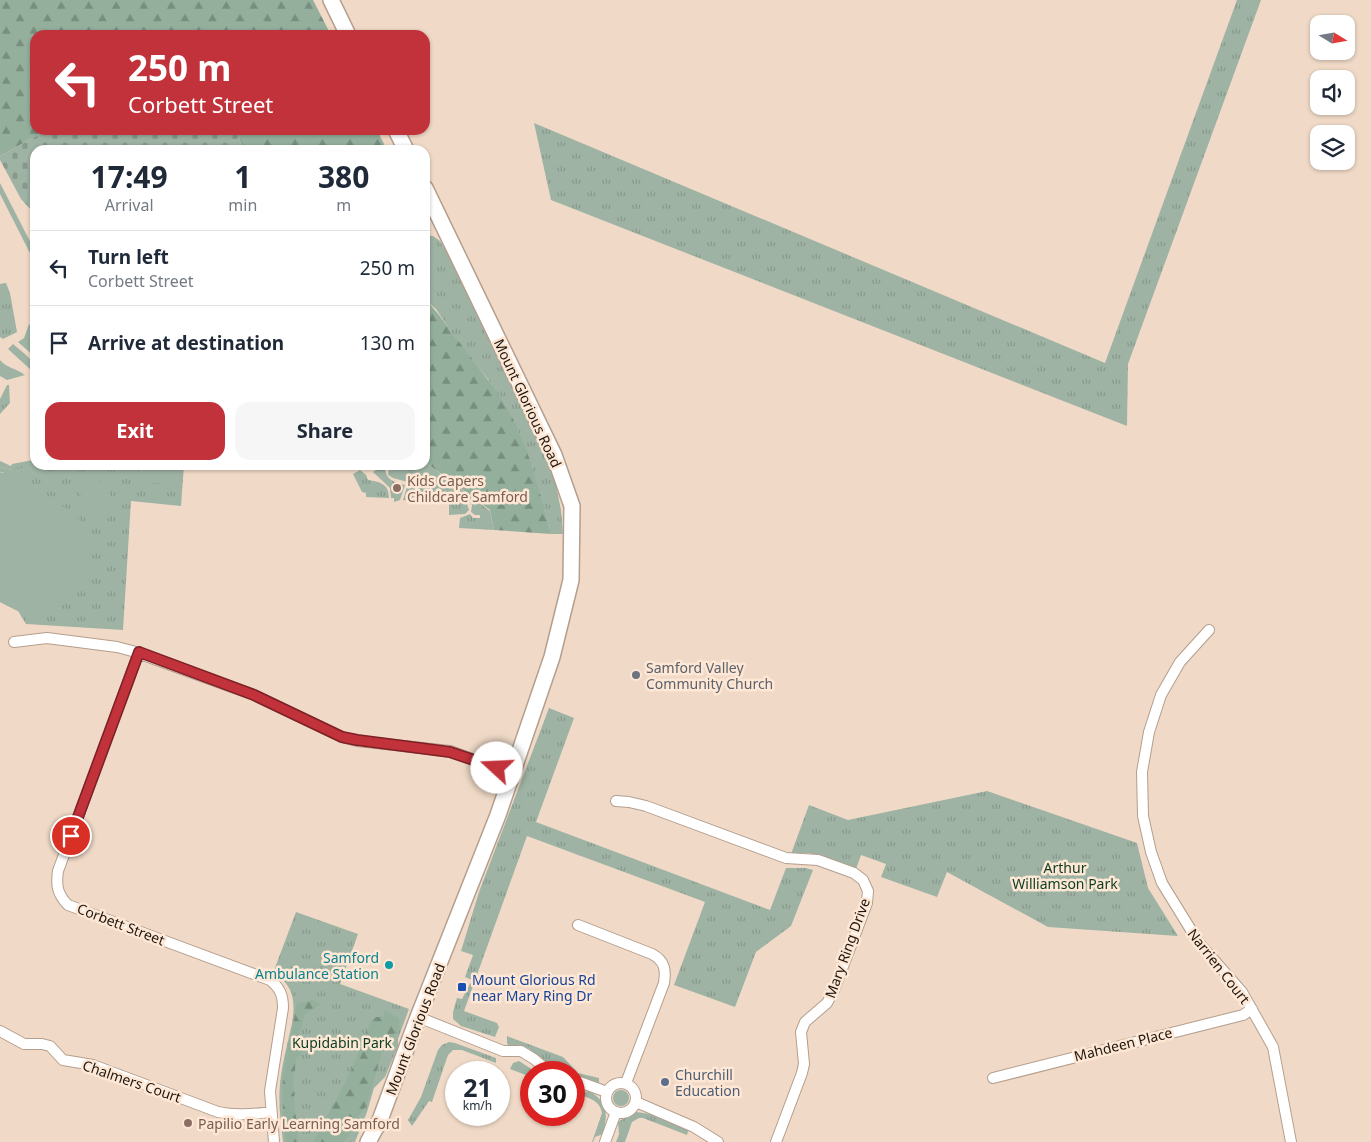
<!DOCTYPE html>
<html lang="en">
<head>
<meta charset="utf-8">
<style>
  body { margin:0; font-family:"Noto Sans",sans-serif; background:#f6f6f7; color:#1f2937; height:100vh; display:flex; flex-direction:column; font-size:19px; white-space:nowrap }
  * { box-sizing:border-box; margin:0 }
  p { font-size:16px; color:#747a83 }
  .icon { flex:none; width:28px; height:28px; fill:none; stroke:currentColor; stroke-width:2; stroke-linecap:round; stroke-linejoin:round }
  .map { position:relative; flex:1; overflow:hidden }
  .details { position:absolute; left:30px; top:145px; width:400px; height:325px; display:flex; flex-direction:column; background:#fff; border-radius:15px; box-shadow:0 1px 4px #0004 }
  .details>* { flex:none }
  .top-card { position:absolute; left:30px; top:30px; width:400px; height:105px; border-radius:15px; box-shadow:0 1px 4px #0004; background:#c2323b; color:#fff; overflow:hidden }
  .needle { width:32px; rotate:101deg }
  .fabs { position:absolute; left:1310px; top:15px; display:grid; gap:10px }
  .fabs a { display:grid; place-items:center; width:45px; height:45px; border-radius:10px; background:#fff; box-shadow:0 1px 4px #0004; font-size:25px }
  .speed { position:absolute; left:445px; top:1061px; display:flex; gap:10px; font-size:25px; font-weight:700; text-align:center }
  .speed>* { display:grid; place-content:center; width:65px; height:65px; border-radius:50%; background:#fff; box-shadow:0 1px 4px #0004; line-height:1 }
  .speed small { font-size:12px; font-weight:400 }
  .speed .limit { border:8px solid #d22; background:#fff; color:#111 }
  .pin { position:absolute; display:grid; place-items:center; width:42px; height:42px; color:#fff; margin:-21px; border:2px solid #fff; border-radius:50%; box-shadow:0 1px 5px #0007 }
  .me { position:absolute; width:55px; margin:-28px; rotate:290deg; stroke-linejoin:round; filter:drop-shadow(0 0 4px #0008) }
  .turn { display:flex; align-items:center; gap:18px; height:105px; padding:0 15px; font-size:22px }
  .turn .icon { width:65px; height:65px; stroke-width:2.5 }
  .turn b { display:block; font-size:35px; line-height:42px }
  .eta { display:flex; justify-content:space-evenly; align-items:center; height:85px; text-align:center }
  .eta b { font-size:30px; font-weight:700; line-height:35px }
  .button { display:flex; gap:10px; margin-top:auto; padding:10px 15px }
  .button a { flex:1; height:58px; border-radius:15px; background:#c2323b; color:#fff; font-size:20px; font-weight:700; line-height:58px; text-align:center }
  .button a+a { background:#f6f6f7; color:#1f2937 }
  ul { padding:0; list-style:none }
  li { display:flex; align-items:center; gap:15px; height:75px; padding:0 15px; border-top:1px solid #e0e1e3 }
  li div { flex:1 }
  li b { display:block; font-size:19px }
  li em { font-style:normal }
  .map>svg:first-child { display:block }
</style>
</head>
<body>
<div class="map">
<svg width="1371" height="1142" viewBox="0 0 1371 1142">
  <defs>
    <pattern id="grass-tufts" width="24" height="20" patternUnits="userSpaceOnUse" patternTransform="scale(1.25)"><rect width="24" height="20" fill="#9eb3a4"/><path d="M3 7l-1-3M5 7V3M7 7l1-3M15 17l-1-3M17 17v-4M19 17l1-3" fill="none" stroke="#88998c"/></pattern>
    <pattern id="forest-firs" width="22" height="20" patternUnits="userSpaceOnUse" patternTransform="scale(1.25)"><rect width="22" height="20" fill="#94b09d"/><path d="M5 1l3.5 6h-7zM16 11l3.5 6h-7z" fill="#788e7e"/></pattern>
    <pattern id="cemetery-stones" width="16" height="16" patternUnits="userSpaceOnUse" patternTransform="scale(1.25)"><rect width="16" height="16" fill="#9eb3a4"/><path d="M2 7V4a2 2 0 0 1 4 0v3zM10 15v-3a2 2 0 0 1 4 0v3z" fill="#88998c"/></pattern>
  </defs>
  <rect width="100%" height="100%" fill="#f0dac7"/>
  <path fill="url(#grass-tufts)" d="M 1237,0 L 1261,0 L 1128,364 L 1127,426 L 551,200 L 534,123 L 1105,363 Z
    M 425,235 L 433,236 L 440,241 L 477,302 L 552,466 L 561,510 L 563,534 L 551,534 L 531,464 L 488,379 L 456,339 L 436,309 L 425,300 Z
    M 6,283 L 10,293 L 17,332 L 3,339 L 0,337 L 0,284 Z
    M 7,385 L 9,385 L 10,403 L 0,414 L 0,399 Z
    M 35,448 L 35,465 L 184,465 L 181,506 L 131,501 L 123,630 L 26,624 L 18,611 L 0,602 L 0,472 L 2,473 L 16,470 L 12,470 L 0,467 L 0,461 L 11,466 L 12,464 L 33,460 Z
    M 425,462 L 490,511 L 494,530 L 459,528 L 460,518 L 470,514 L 473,518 L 480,518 L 480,515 L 475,515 L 471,512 L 472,505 L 470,502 L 467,504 L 469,510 L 465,514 L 449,515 L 449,503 L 423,502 L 422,496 L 415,484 L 393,478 L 388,475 L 389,465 L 425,465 Z
    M 382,465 L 382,469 L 385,469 C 387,481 395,482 405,485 L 400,500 L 394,502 L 394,498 L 391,498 L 390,488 L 373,472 Z
    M 360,470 L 366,475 L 368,480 C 379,482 389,483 389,498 L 366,497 L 366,493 L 362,492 L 353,474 Z
    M 409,485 L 414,486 L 419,496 L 420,502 L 417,501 L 414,496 L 410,501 L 403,500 L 407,487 Z
    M 549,708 L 574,718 L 536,822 L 770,910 L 786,868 L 806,868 L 813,870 L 791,926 L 756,952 L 735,1007 L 674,985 L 705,902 L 527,836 L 464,1011 L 497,1023 L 499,1027 L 495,1037 L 461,1026 L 453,1019 L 453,1012 L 457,998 L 462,999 L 472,980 L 465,977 L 473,955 L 461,951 L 479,892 Z
    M 987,791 L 1137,843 L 1148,888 L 1178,936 L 1048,927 L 947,872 L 937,897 L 881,877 L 886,864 L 861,855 L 856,869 L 809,853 L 791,854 L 809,805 L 848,820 Z
    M 296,912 L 358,934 L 340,984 L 409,1009 L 398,1039 L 398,1046 L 385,1077 L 374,1088 L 367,1112 L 355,1142 L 283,1142 C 281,1123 278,1103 280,1084 C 281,1071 284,1058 287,1045 C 293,1019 303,989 273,973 Z
    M 507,1036 L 563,1057 L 578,1073 L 599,1078 L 599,1083 L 574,1075 L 574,1072 L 568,1072 L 547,1064 L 528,1048 L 508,1045 L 507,1043 Z
    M 449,1042 L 455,1043 L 496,1058 L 496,1063 L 462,1050 L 453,1050 L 448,1055 L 432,1102 L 429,1101 L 412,1126 L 408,1120 L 421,1097 L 438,1050 L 442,1045 Z
    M 637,1112 L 650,1114 L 689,1128 L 687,1135 L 643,1118 L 639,1118 L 632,1122 L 625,1142 L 616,1142 L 619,1134 L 618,1122 L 627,1116 Z"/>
  <path fill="url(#forest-firs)" d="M 0,0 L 313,0 L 331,35 L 35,35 L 35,130 L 47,130 L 0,156 Z
    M 235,130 L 377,130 L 387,150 L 245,150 Z
    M 425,300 C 439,312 447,327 459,342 C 478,366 497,390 512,417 C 531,453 540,495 551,534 L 494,530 L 490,510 L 425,462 Z
    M 313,1000 L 322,1004 L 305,1014 L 300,1034 L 302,1048 L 301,1054 L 296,1060 L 293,1083 L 298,1142 L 286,1142 C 283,1113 280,1085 286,1056 C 289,1039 295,1022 296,1005 L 299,1003 Z
    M 383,1010 L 394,1015 L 399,1019 L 399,1028 L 394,1034 L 389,1045 L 382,1052 L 367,1105 L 357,1118 L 348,1137 L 344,1142 L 313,1142 L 351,1071 L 371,1020 L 376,1017 L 383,1017 L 385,1013 Z"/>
  <path fill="url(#cemetery-stones)" d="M 47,130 L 235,130 L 245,150 L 35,150 L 35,225 L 32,211 L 21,199 L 0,160 L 0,156 Z"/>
  <path fill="#9eb3a4" d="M 0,183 L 35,251 L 35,263 L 0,194 Z
    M 29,324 L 35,331 L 35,357 L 18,342 L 24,338 Z
    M 13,344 C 21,351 34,359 35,370 L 32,371 L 8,349 Z
    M 0,360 C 8,369 16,368 25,375 L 7,380 L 0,376 Z
    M 32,465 L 34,467 L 33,470 L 16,475 L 0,472 L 0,467 L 12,470 Z
    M 139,465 L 175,467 L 174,484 L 139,482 Z
    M 94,472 L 120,510 L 100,524 L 74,485 Z
    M 0,478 C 33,479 68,509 91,530 L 92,564 L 86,584 L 67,603 L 44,611 L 18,611 L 0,602 Z
    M 519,1061 L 536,1072 L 531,1072 L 531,1077 L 510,1069 L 513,1063 Z
    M 574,1088 L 587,1092 L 588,1090 C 608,1102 608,1113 603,1134 L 595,1137 L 593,1142 L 592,1142 L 602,1113 C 600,1099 585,1097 574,1093 Z
    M613 1098a8 8 0 1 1 16 0a8 8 0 1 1-16 0Z"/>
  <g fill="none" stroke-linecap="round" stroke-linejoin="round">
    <g stroke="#b49e8d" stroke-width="12">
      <path id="street" d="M 1209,630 L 1180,662 L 1161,695 L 1149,732 L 1142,772 L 1143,816 L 1151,852 L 1162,883 L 1199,943 L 1242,992 L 1273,1047 L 1291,1142
        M 14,642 L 47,638 L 117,647 L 132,651 L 254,695 L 342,737 L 357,741 L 450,751 L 497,768
        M 139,652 L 58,871 C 56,885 57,894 68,905 L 270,980 C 280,988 283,995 283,1008 L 270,1091 L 274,1142
        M 616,801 L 629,802 L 646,806 L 786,858 L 818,860 L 854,873 L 863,880 L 868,891 L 867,903 L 834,990 L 827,1003 L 805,1022 L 801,1032 L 804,1064 L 802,1073 L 776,1142
        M 578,925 L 652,954 C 665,961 666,970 664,983 L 626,1083
        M 418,1017 L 503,1051 L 521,1051 L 534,1059 L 546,1069 L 555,1072
        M 0,1031 L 24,1044 L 42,1044 L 50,1046 L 63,1060 L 93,1065 L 218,1112 C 236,1116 253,1114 271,1112
        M 993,1078 L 1243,1015 L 1252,1009
        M 574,1080 L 607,1092
        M606 1098a15 15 0 1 1 30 0a15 15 0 1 1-30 0Z
        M 636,1102 L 694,1127 L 718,1142
        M 605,1142 L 616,1112"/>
    </g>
    <g stroke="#b49e8d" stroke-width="18">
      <path id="secondary" d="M 331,0 L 348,35
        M 396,130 L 406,150
        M 368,1142 L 380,1120 L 418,1017 L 498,815 L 552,657 L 571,580 L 572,506 L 554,455 L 425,188"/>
    </g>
    <use href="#street" stroke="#fff" stroke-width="10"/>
    <use href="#secondary" stroke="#fff" stroke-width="15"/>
  </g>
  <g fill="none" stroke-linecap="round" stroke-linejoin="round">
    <g stroke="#7e2026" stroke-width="12">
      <path id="route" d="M 71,836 L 139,652 L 254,695 L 342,737 L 357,740 L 450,752 L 497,768"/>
    </g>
    <use href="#route" stroke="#c2323b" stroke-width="9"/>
  </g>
  <g fill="#8d6e63" stroke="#fee7d4" stroke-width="2">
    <circle cx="397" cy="488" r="5"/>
    <circle cx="188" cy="1123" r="5"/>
  </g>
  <circle fill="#6b7280" stroke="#fee7d4" stroke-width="2" cx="636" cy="675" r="5"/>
  <circle fill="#0f9aa8" stroke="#fee7d4" stroke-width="2" cx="389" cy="965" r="5"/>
  <rect fill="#1a4fb4" stroke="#fee7d4" stroke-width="2" x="457" y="982" width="10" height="10" rx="2.5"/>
  <circle fill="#5c6f8a" stroke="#fee7d4" stroke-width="2" cx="665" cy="1082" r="5"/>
  <g text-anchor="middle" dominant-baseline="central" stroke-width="5" stroke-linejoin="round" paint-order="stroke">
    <g font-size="14" fill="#1d160f" stroke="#fee7d4">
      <text transform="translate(528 403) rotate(65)">Mount Glorious Road</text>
      <text transform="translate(121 924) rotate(21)">Corbett Street</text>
      <text transform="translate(847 948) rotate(-70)">Mary Ring Drive</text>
      <text transform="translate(1219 966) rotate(52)">Narrien Court</text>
      <text transform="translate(415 1029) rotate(-69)">Mount Glorious Road</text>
      <text transform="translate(1123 1044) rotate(-14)">Mahdeen Place</text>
      <text transform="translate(132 1081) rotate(19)">Chalmers Court</text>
    </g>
    <g font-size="14" fill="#785e54" stroke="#fee7d4" text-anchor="start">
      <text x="407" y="480">Kids Capers<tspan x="407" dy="16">Childcare Samford</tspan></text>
      <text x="198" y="1123">Papilio Early Learning Samford</text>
    </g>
    <g font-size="14" fill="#5b616d" stroke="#fee7d4" text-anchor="start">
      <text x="646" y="667">Samford Valley<tspan x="646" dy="16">Community Church</tspan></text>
    </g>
    <g font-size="14" fill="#093d22" stroke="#fee7d4">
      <text x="1065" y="867">Arthur<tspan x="1065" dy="16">Williamson Park</tspan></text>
      <text x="342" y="1042">Kupidabin Park</text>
    </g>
    <g font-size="14" fill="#0d838f" stroke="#fee7d4" text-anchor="end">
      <text x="379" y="957">Samford<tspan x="379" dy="16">Ambulance Station</tspan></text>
    </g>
    <g font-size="14" fill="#164399" stroke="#fee7d4" text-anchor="start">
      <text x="472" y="979">Mount Glorious Rd<tspan x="472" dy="16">near Mary Ring Dr</tspan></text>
    </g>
    <g font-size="14" fill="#4e5e75" stroke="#fee7d4" text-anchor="start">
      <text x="675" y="1074">Churchill<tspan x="675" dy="16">Education</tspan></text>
    </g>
  </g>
</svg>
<div class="fabs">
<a><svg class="needle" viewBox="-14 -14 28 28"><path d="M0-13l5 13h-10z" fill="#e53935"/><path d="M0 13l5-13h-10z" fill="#747a83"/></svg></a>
<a><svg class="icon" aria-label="sound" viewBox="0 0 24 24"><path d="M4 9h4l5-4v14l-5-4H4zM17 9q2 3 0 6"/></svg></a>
<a><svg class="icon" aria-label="layers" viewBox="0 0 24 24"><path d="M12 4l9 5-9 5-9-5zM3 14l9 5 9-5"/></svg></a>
</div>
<div class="speed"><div>21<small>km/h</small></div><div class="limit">30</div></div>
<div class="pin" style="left:71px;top:836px;background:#d93025"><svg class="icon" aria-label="arrive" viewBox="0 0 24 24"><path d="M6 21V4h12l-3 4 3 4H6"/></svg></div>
<svg class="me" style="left:497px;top:768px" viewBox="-20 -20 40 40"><circle r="19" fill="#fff"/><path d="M0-13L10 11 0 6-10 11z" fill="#c2323b"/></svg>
<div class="top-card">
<div class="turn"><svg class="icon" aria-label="left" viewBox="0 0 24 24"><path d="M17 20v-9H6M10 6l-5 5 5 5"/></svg><div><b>250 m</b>Corbett Street</div></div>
</div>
<section class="details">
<div class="eta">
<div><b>17:49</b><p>Arrival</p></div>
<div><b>1</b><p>min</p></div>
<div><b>380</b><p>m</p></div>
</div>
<ul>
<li><svg class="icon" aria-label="left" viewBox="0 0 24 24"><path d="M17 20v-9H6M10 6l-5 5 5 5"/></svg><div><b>Turn left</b><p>Corbett Street</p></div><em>250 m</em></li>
<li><svg class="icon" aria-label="arrive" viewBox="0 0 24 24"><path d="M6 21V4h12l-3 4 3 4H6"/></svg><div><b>Arrive at destination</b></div><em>130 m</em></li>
</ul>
<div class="button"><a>Exit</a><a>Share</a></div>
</section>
</div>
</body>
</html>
